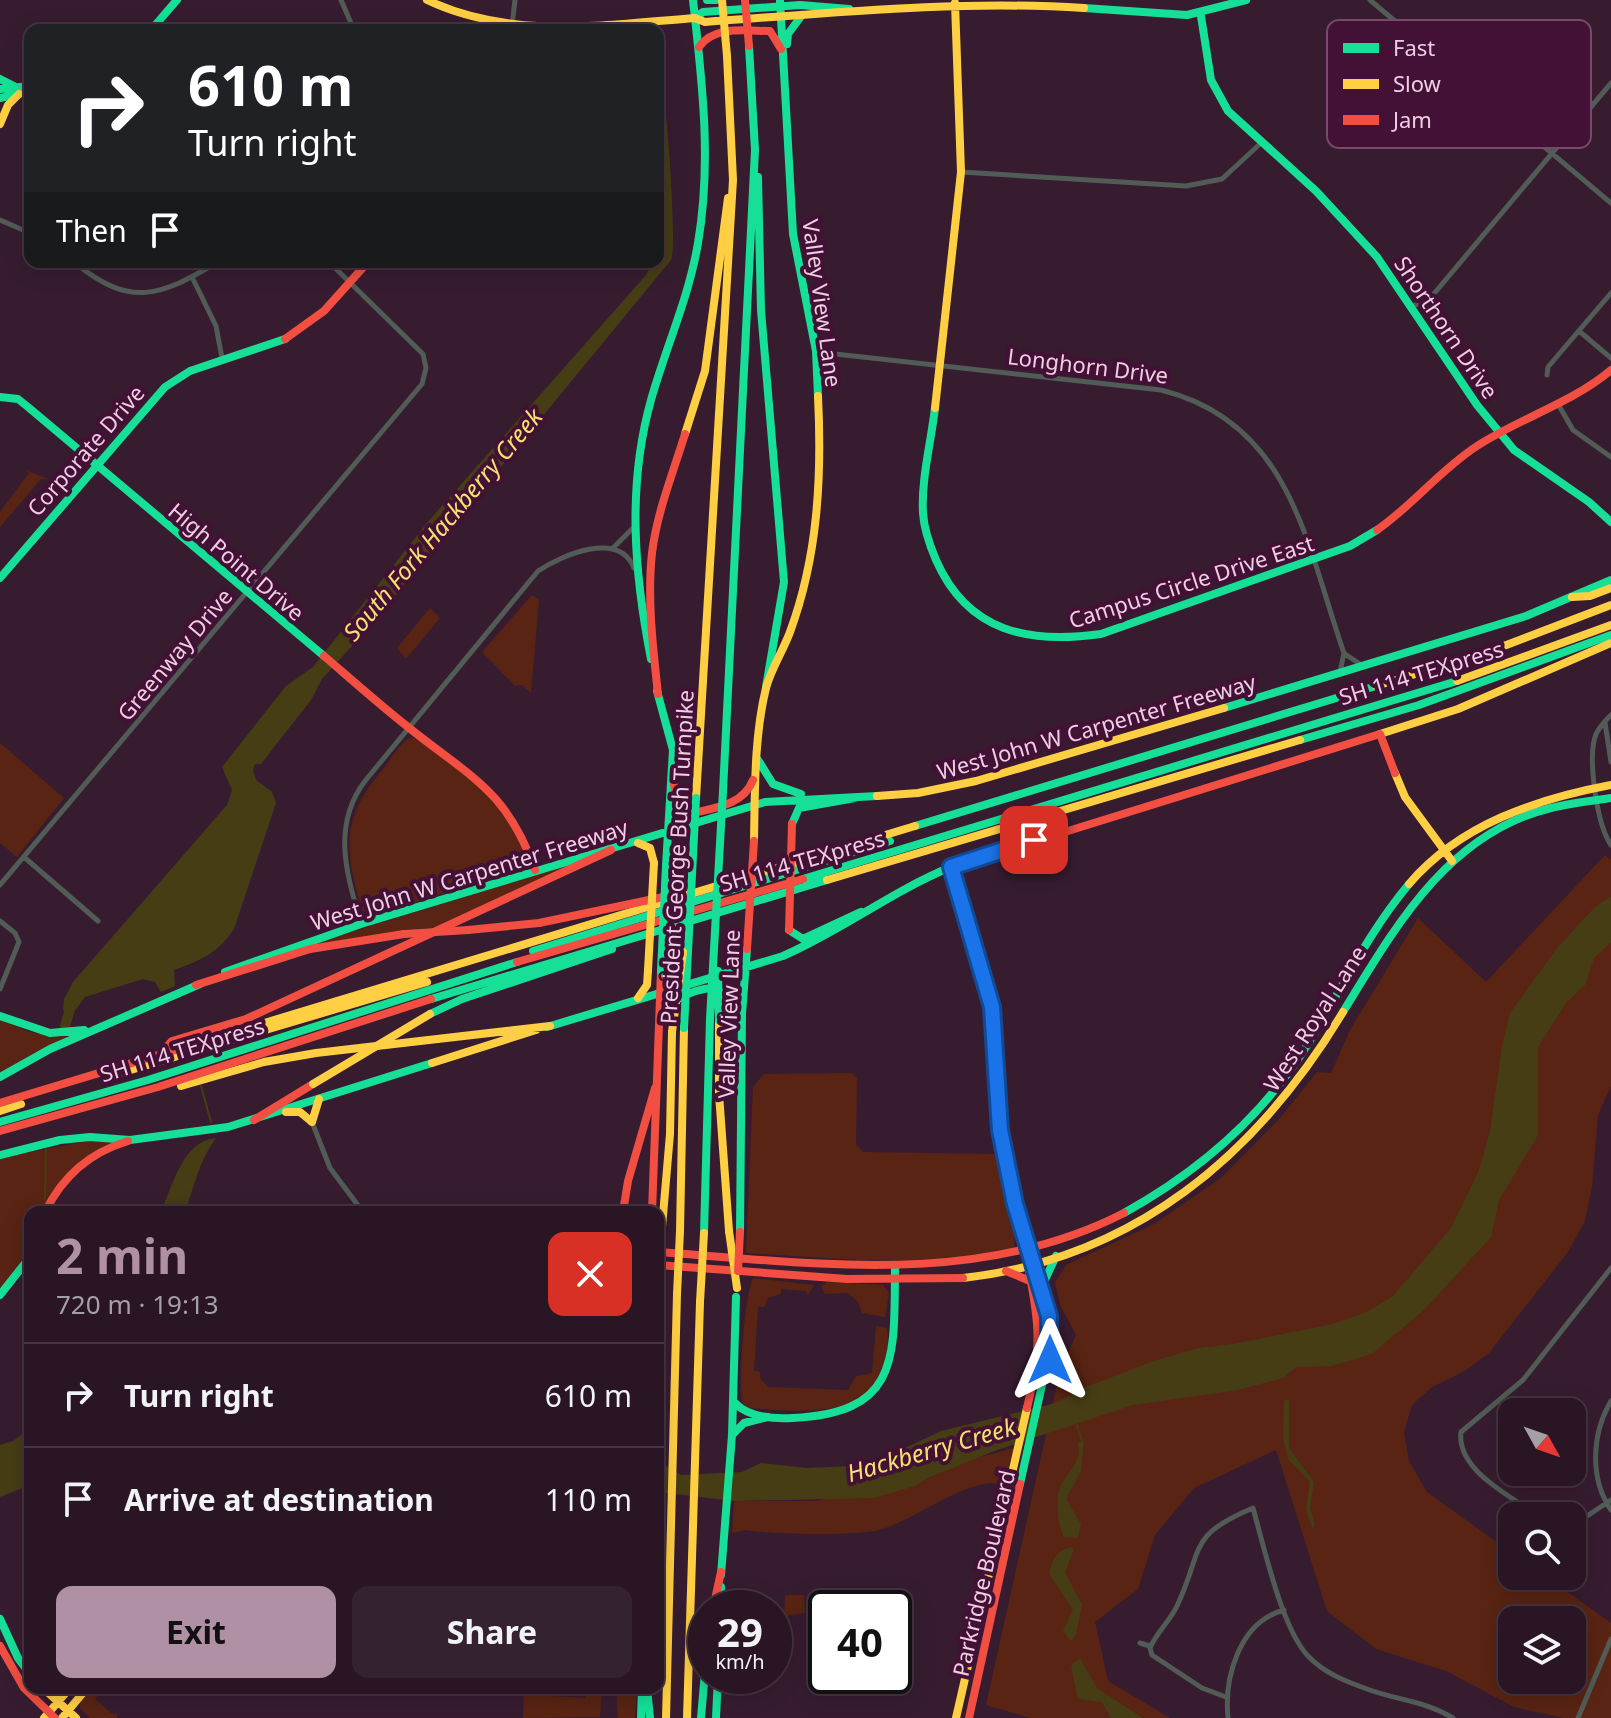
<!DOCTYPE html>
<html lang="en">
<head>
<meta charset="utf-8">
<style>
  body { margin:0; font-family:"Noto Sans",sans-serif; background:#352231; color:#f1f3f6; height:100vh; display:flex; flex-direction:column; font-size:30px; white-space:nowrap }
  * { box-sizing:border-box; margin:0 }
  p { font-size:26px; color:#a59fa6 }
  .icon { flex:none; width:44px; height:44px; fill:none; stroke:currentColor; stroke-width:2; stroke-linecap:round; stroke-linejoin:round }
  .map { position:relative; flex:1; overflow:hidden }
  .sheet { position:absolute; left:24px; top:1206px; width:640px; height:488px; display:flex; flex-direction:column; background:#291524; border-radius:16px; box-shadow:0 4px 20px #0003,0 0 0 2px #453441 }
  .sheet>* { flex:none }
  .hud { position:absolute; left:24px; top:24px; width:640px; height:244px; border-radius:16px; box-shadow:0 4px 20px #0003,0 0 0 2px #453441; background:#202124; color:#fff; overflow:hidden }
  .needle { width:52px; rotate:130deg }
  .buttons { position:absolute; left:1498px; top:1398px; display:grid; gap:16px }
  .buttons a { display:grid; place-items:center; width:88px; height:88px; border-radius:16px; background:#291524; box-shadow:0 4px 20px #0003,0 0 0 2px #453441; font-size:40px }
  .speed { position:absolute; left:688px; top:1590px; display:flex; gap:16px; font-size:40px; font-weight:700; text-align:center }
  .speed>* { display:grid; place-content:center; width:104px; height:104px; border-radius:50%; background:#291524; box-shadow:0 4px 20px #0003,0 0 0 2px #453441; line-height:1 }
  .speed small { font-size:20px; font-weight:400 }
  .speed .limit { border:4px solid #111; border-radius:12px; background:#fff; color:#111 }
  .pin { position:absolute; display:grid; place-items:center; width:68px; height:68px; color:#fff; margin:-34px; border-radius:16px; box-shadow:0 4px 12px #0006 }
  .me { position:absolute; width:88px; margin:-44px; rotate:0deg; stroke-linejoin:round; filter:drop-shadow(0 0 6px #0008) }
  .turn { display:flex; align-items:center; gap:28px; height:168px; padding:0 32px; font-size:36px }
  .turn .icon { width:104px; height:104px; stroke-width:2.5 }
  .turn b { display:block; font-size:56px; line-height:68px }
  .then { display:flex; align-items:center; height:76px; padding:0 32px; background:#0003; gap:16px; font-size:30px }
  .round { display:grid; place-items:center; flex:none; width:84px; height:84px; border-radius:16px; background:#352231 }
  .headline { display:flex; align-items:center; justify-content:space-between; height:136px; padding:0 32px }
  h1 { font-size:48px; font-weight:700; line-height:60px; color:#af90a4 }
  .action { display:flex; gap:16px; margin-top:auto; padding:16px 32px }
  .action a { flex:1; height:92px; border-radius:16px; background:#af90a4; color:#111; font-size:32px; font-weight:700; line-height:92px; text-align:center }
  .action a+a { background:#352231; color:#f1f3f6 }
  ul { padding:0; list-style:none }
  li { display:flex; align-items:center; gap:24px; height:104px; padding:0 32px; border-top:2px solid #453441 }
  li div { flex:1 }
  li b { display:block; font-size:30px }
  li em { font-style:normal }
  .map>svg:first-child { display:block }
</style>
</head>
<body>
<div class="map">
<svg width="1611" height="1718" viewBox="0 0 1611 1718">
  <rect width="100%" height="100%" fill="#371c30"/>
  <path fill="#592413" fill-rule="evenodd" d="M 25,470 L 48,479 L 41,479 L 0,527 L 0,512 L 29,473 Z
    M 532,595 L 539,600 L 531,693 L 522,685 L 515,686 L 482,652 Z
    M 430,608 L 440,618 L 406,659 L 397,648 Z
    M 412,737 C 458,757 522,815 531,866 L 368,917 L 363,913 C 345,851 339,821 383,769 C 391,759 400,742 412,737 Z
    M 0,743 L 64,798 L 17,857 L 0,843 Z
    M 1605,855 L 1611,860 L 1611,1086 L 1598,1115 L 1592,1187 L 1585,1221 L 1568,1252 L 1489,1353 L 1463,1372 L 1432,1387 L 1412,1405 L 1404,1432 L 1409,1461 L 1427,1492 L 1512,1553 L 1512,1576 L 1545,1576 L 1611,1623 L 1611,1718 L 1564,1718 L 1514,1707 L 1446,1671 L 1376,1649 L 1327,1611 L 1276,1450 L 1194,1488 L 1155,1535 L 1138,1589 L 1095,1622 L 1108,1681 L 1170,1718 L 1030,1718 L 986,1705 L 1060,1371 L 1076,1335 L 1061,1307 L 1055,1283 L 1066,1265 L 1154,1224 L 1221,1178 L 1280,1118 L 1317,1072 L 1331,1073 L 1350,1030 L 1418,918 L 1486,982 ZM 1512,1620 L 1572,1620 L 1572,1680 L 1512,1680 Z
    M 586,860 L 441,927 L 403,930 L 260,960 Z
    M 0,1019 L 29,1032 L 67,1037 L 0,1074 Z
    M 851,1073 L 857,1078 L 856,1144 L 863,1152 L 996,1154 L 1015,1225 L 1014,1249 C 925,1269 836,1258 746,1253 L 753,1087 L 764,1074 Z
    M 93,1140 L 118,1141 C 83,1154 57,1178 42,1212 L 30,1212 L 28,1258 L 0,1291 L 0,1158 Z
    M 753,1278 L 814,1285 L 808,1295 L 805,1291 L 781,1289 L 781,1294 L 768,1298 L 764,1307 L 758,1307 L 754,1371 L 760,1372 L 760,1378 L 768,1387 L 848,1390 L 856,1376 L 872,1373 L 876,1326 L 887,1328 C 897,1422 813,1413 749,1408 L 743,1404 C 737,1387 745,1294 753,1278 Z
    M 827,1282 L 883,1285 L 889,1293 L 885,1317 L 862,1313 L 858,1302 L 848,1293 L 825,1294 L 821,1287 Z
    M 1014,1448 L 1004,1484 C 965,1476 913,1524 874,1531 C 842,1536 777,1534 745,1530 L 732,1533 L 734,1501 L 816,1501 Z
    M 785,1595 L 804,1595 L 805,1613 L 784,1616 Z
    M 91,1688 L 104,1688 L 95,1699 L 112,1714 L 118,1714 L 117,1718 L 90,1718 L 80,1708 L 80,1701 Z
    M 586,1688 L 602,1688 L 600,1717 L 523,1718 L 524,1694 L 585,1698 Z
    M 616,1688 L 637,1688 L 635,1718 L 618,1718 Z"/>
  <path fill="#463d15" d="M 658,55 C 665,75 678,246 671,260 L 371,625 L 322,679 L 311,700 L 261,764 L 255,764 L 253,770 L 256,780 L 272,792 L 276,803 L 234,929 C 217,954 201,960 174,970 L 175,986 L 161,992 L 155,982 L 143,979 L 85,997 L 74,1012 L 63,1010 L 64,999 L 73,982 L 227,805 L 232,790 L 222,767 L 286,686 L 313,667 L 426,524 L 646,275 L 652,262 L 658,262 L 662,241 L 658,238 Z
    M 1611,896 L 1611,942 L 1594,958 L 1585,985 L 1567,1002 L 1538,1047 L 1538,1135 L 1499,1200 L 1491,1237 L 1426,1308 L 1372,1354 L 1332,1366 L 1296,1367 L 1283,1378 L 1238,1390 L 1133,1405 L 997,1450 L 930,1477 L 915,1486 L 874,1498 L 734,1501 L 658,1492 L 658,1461 L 681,1475 L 742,1472 L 761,1463 L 807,1468 L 854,1466 L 886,1457 L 941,1431 L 1056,1403 L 1083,1388 L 1154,1361 L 1198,1348 L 1233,1344 L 1333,1324 L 1366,1312 L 1392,1297 L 1451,1228 L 1479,1170 L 1490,1131 L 1502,1046 L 1510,1013 L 1557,948 L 1595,907 Z
    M 216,1138 C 200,1159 194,1186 185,1212 L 161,1212 C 172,1187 183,1140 216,1138 Z
    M 1289,1399 L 1289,1448 L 1314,1482 L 1310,1509 L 1315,1523 L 1313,1530 L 1306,1510 L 1310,1482 L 1288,1459 L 1283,1437 L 1284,1401 Z
    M 30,1428 L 30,1485 L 0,1497 L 0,1445 L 13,1441 Z
    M 1084,1441 L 1081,1471 L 1066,1499 L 1081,1524 L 1078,1538 L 1064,1537 C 1058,1528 1055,1498 1060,1487 C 1068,1471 1082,1464 1078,1442 Z
    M 1072,1547 L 1074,1549 L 1065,1573 L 1082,1604 L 1076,1635 L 1071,1641 L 1063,1631 L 1073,1610 L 1049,1574 C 1052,1560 1057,1550 1072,1547 Z
    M 1080,1658 L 1097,1688 L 1143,1718 L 1111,1718 L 1102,1702 L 1078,1699 L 1071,1666 Z"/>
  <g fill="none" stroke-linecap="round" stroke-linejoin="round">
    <path stroke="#463d15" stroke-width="2" d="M 201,1086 L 211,1122
      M 45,1199 L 46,1149
      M 1076,1423 L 1083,1444"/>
    <path stroke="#463d15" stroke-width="10" d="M 65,1026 L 73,999"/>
    <path stroke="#515c57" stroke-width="5" d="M 341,0 L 354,30
      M 1370,0 L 1611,203
      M 512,26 L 515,0
      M 961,172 L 1186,186 L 1222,179 L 1261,143
      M 0,220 L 30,233
      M 74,262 C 131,309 160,296 218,262
      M 192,277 L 216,326 L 222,358
      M 1415,305 L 1427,302 L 1611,83
      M 1579,331 L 1611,358
      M 817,352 L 1161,390 C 1291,422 1306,544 1344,653 L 1340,672
      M 1547,375 L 1548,367 L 1611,293
      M 1558,404 L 1573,430 L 1611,457
      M 613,548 L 633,528
      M 1345,654 L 1363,666
      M 1611,715 C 1606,720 1599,728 1596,734 C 1587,757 1597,825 1611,845
      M 1605,723 L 1611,762
      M 24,857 L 98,921
      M 0,885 L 422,384 L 426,368 L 423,354 L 329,262
      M 0,921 L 15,933 L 19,942 L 0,989
      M 361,924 C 347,875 331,826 365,781 L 538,571 C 562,555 619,530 634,568
      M 312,1122 L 330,1168 L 363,1212
      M 1611,1401 C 1592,1433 1589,1478 1611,1510
      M 1539,1516 C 1512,1497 1456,1470 1461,1432 L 1523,1380 L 1611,1268
      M 1572,1526 L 1611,1500
      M 1140,1643 L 1150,1646
      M 1226,1697 L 1202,1688 L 1152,1655 L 1150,1648 C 1156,1633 1170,1621 1177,1606 C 1204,1549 1186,1536 1253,1508 C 1264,1547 1282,1629 1308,1656 C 1324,1673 1345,1681 1367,1689 C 1396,1700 1426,1701 1453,1718
      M 1228,1718 C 1224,1678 1239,1622 1284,1610
      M 1578,1718 L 1611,1639"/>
    <path stroke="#16e098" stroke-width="8" d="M 707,0 L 716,0
      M 780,0 L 793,234 L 816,351 L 818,396
      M 1084,8 L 1187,15 L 1246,0
      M 1201,16 L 1211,80 L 1228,111 L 1316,191 L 1377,257 L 1477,405 L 1514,450 L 1589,502 L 1611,522
      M 695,18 L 703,12 L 800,5 L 849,9
      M 151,30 L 177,0
      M 787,44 L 788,34 L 802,15
      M 0,79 L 14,86
      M 0,89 L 30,86
      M 0,98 L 30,91
      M 758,177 L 761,310 L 784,582 L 766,687
      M 0,397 L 18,399 L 28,407 L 324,656
      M 935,408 C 931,442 921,480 923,513 C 924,529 930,546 936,560 C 968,633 1030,644 1101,634 L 1350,546 L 1377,530
      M 0,578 L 165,387 L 190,371 L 285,339
      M 651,659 C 634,572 627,486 651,400 C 666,347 689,297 698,243 C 712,162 702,80 693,0
      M 657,691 L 673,750 L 666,866
      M 1224,708 L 1526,616 L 1611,580
      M 1300,740 L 1419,705 L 1611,635
      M 758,760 L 773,784 L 801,794
      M 723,791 L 755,150 L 749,46
      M 792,824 L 799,808 L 855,798
      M 915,826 L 1376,686
      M 951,867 L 988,989 L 996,1031 L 1007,1170 L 1050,1319 L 1052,1340 L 1020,1484
      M 803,879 L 1457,681
      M 789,930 L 803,939 L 861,912
      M 533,951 L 890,841
      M 225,972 L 361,924 L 765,802 L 877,796
      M 431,999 L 827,880
      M 1343,1012 C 1394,929 1447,833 1551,808 C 1570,803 1591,801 1611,798
      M 662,1013 C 678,993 712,981 736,993 L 740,1008
      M 430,1014 L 462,999 L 612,949
      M 0,1016 L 50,1033 L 84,1030
      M 547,1027 L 783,956 C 841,931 892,891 951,867 C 979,856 1010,849 1039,840
      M 0,1077 L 50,1049 L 200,984
      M 0,1122 L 148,1080 L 517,962
      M 0,1155 L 60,1140 L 90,1137 L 130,1140 L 228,1127 L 432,1063
      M 1124,1213 C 1196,1173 1259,1120 1304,1050 C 1339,995 1366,935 1409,884
      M 740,1232 L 742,1014 L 747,949
      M 704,1233 L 710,1019
      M 1043,1284 L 1056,1256
      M 0,1295 L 30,1257
      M 735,1403 C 749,1418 774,1419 793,1418 C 901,1413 894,1356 895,1267
      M 732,1435 L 744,1423 L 768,1417
      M 721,1575 L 732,1435 L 736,1297
      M 720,1608 L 721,1587
      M 0,1619 L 18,1658 L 30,1674
      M 647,1688 L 650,1718
      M 641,1718 L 642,1688
      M 701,1718 L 706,1660
      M 716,1718 L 718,1676"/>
    <path stroke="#ffcf43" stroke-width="8" d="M 427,0 C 511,40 605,25 695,18 L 705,22 C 831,13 958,0 1084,8
      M 0,124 L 8,105 L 19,94
      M 935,408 L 961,172 L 955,3
      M 685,434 L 705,371 L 728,198
      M 1572,597 L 1590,596 L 1611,588
      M 1457,681 L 1611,625
      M 1376,686 L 1488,652 L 1611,605
      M 1380,734 L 1458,709 L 1611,643
      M 1395,773 L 1405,797 L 1452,861
      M 877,796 L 918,793 L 976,781 L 1224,708
      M 696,798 L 733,180 L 727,56
      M 754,841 C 755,791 754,737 766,688 C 771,669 783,651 790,632 C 818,556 822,477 818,396
      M 638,843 L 650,848 L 654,863
      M 827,880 L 1300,740
      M 1409,884 C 1460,824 1537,799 1611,785
      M 638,998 L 647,985 L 648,970
      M 719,1020 L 719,1094 L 729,1231
      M 261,1024 L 915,826
      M 432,1063 L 536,1030
      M 107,1077 L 427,982
      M 181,1086 L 264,1062 L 316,1053 L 550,1026
      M 0,1111 L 21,1104
      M 286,1112 L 300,1112 L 312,1122
      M 312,1122 L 319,1099
      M 662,1227 L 670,1134 L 672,1032
      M 680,1231 L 684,1028
      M 963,1278 C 1134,1259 1257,1155 1343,1012
      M 43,1688 L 76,1718
      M 44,1718 L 70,1688
      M 62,1718 L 87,1688
      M 666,1718 L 677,1294
      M 687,1718 L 700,1302
      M 956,1718 L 1027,1408"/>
    <path stroke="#f24e42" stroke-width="8" d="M 699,47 C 714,25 747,31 770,31 L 781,49
      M 285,339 L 324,311 L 368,262
      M 1377,530 C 1413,505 1440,470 1477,446 C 1520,418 1572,403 1611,370
      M 324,656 C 352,680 380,705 408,727 C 470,777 507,790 535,870
      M 658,694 C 653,648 647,599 652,553 C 657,512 673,473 685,434
      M 674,785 L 680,808 L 689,814 C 713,808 743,806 753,780
      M 1039,840 L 1380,734 L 1395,773
      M 468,930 L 539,923 L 673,895
      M 517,962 L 803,879
      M 196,985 L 310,949 L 404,934
      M 164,1050 L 172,1041 L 246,1019 L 611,850
      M 0,1103 L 261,1024
      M 254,1120 L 313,1084
      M 0,1131 L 158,1087 L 431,999
      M 45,1212 C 63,1176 89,1153 128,1141
      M 623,1212 L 628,1181 L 655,1088
      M 652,1212 L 661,971
      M 658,1252 C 815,1263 978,1288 1124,1213
      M 1027,1261 C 1040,1324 1042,1345 1027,1408
      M 658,1265 L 847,1279 L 963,1278
      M 1006,1271 L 1030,1281
      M 713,1608 L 721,1572
      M 0,1646 L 24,1688 L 55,1718
      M 969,1718 L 1020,1484"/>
    <path stroke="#16e098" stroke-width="8" d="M 661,971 L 666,866
      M 718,971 L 719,1020
      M 710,1019 L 723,791
      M 684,1028 L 696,798
      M 658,1269 L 662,1227"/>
    <path stroke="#ffcf43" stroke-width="8" d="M 722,0 L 727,56
      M 648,970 L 654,863
      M 672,1032 L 683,952
      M 313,1084 L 430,1014
      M 729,1231 L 737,1288
      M 677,1294 L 680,1231
      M 700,1302 L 704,1233"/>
    <path stroke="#f24e42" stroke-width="8" d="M 745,0 L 749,46
      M 789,930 L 792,824
      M 404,934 L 468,930
      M 747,949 L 754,841
      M 738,1271 L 740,1232"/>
  </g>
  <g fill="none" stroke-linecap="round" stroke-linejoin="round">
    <g stroke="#114b97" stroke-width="20">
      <path id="route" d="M 1034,840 L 951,867 L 992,1007 L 1000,1130 L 1015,1204 L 1049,1316 L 1050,1360"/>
    </g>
    <use href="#route" stroke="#1a73e8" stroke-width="14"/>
  </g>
  <g text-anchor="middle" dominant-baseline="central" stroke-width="8" stroke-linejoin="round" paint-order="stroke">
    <g font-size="22" fill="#efcee3" stroke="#431036">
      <text transform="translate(823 303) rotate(82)">Valley View Lane</text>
      <text transform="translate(1447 327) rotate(56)">Shorthorn Drive</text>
      <text transform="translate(1088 365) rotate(7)">Longhorn Drive</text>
      <text transform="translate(85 450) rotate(-49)">Corporate Drive</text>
      <text transform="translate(237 561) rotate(40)">High Point Drive</text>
      <text transform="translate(1191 581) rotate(-18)">Campus Circle Drive East</text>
      <text transform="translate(174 654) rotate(-50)">Greenway Drive</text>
      <text transform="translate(1421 672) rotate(-17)">SH 114 TEXpress</text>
      <text transform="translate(1096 726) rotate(-16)">West John W Carpenter Freeway</text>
      <text transform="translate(676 857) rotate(-87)">President George Bush Turnpike</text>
      <text transform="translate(802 860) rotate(-16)">SH 114 TEXpress</text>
      <text transform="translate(469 874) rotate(-17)">West John W Carpenter Freeway</text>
      <text transform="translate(728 1014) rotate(-88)">Valley View Lane</text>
      <text transform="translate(1314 1018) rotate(-57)">West Royal Lane</text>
      <text transform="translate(182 1049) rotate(-17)">SH 114 TEXpress</text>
      <text transform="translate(983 1573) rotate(-77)">Parkridge Boulevard</text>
    </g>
    <g font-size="24" font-style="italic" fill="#f5e16e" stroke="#431036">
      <text transform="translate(442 524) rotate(-50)">South Fork Hackberry Creek</text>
      <text transform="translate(931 1449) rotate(-16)">Hackberry Creek</text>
    </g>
  </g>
  <rect x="1327" y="20" width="264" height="128" rx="12" fill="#431036" stroke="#77496a" stroke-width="2"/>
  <rect x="1343" y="43" width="36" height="10" fill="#16e098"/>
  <rect x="1343" y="79" width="36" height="10" fill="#ffcf43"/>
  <rect x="1343" y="115" width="36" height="10" fill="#f24e42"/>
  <g font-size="22" fill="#efcee3">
    <text x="1393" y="56">Fast</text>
    <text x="1393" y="92">Slow</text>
    <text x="1393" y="128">Jam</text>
  </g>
</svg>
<div class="buttons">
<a><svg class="needle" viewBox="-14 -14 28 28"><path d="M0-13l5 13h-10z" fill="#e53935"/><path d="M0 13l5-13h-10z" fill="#a59fa6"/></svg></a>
<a><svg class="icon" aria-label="search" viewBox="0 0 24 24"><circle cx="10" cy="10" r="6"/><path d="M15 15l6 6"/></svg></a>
<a><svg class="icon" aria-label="layers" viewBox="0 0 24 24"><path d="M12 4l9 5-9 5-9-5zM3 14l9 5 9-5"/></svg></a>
</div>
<div class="speed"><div>29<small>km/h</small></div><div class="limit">40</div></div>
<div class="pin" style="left:1034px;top:840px;background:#d93025"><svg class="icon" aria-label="arrive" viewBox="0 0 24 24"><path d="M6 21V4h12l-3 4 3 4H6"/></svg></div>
<svg class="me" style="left:1050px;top:1360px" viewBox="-20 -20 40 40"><path d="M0-17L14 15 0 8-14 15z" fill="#1a73e8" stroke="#fff" stroke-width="4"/></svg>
<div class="hud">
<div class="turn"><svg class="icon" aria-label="right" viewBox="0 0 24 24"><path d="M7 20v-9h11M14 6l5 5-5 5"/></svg><div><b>610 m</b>Turn right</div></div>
<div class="then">Then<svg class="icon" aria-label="arrive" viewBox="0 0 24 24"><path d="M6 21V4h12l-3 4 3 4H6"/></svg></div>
</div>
<section class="sheet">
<div class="headline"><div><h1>2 min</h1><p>720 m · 19:13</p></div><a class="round" style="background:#d93025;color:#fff"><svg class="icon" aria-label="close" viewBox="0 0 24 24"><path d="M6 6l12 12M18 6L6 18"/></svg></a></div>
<ul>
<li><svg class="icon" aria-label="right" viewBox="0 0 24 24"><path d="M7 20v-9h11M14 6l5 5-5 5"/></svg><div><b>Turn right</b></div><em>610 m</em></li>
<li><svg class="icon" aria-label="arrive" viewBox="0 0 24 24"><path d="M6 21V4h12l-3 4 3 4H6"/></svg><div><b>Arrive at destination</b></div><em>110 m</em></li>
</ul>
<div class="action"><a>Exit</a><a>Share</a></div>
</section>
</div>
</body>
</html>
